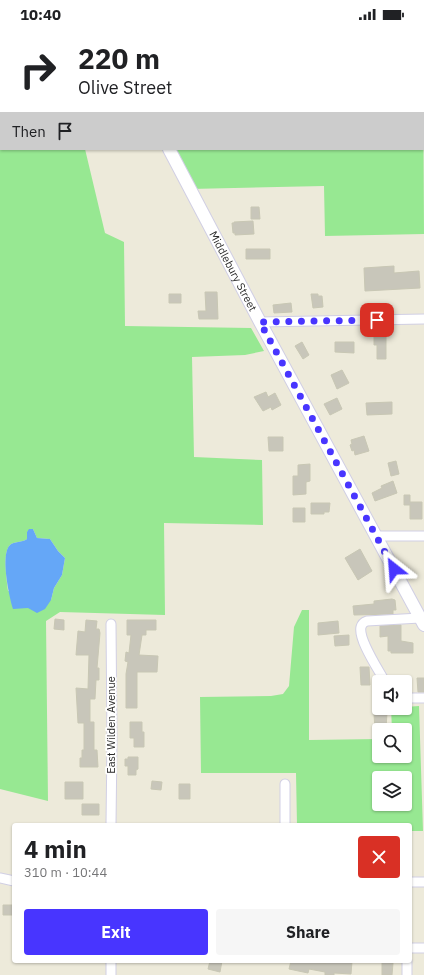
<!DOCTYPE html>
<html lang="en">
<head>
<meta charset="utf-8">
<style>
  body { margin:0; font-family:"IBM Plex Sans",sans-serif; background:#f6f6f6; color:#202124; height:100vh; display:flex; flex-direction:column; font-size:15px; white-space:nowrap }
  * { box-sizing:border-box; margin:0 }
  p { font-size:13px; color:#757577 }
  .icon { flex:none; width:22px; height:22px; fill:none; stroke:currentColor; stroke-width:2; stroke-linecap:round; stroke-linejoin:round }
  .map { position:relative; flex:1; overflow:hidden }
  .panel { position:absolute; left:12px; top:795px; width:400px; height:140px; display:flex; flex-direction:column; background:#fff; border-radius:4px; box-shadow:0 1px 3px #0004 }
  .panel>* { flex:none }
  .banner { position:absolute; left:0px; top:0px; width:424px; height:122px; box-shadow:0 1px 3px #0004; background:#fff; color:#202124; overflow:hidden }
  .controls { position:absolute; left:372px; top:647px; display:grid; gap:8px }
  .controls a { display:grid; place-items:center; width:40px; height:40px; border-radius:4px; background:#fff; box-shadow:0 1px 3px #0004; font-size:20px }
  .pin { position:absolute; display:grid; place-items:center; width:34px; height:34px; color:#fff; margin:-17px; border-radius:8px; box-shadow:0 2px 6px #0006 }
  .me { position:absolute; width:44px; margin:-22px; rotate:332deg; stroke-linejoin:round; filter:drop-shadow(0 0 3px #0008) }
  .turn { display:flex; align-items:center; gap:14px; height:84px; padding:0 12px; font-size:18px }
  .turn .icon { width:52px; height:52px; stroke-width:2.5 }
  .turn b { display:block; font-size:28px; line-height:34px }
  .then { display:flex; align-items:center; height:38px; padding:0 12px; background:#0003; gap:8px; font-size:15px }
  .round { display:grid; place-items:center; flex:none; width:42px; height:42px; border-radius:4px; background:#f6f6f6 }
  .overview { display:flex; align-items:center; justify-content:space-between; height:68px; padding:0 12px }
  h1 { font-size:24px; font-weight:700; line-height:30px }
  .primary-button { display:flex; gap:8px; margin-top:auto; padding:8px 12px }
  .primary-button a { flex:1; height:46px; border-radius:4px; background:#4835ff; color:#fff; font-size:16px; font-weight:700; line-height:46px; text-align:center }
  .primary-button a+a { background:#f6f6f6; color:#202124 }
  .status { display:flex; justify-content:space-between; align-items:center; height:28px; padding:0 20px; background:#fff; direction:ltr }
  .status svg { height:11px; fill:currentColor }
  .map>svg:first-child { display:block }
</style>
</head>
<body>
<div class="status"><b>10:40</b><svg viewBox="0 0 49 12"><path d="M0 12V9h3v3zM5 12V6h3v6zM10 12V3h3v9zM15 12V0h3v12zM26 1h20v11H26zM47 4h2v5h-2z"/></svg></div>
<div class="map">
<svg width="424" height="947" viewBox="0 0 424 947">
  <rect width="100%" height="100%" fill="#edeada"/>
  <path fill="#97e892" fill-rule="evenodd" d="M 215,0 L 384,0 L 385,1 L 215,1 Z
    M 423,31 L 424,206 L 325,208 L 324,158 L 190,161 L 169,121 L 423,121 Z
    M 0,116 L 1,121 L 85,121 L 105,205 L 124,214 L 125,298 L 251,300 L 264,323 L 245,327 L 192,329 L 194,429 L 262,432 L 263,497 L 164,495 L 165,587 L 60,584 L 46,593 L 48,773 L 0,761 ZM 33,501 L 37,510 L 50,511 L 58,523 L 65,530 L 62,547 L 54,560 L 51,572 L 8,563 C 7,553 2,525 10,517 C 14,513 22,515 27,511 L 27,504 Z
    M 302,582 L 309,582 L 309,712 L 379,711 L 379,728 L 405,728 L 405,702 L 392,702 L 391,680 L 419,678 L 423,803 L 410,803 L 410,797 L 297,797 L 296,745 L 201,745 L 200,669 L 271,668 L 283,666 L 289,658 L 294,599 ZM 379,750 L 405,750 L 405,776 L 379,776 Z"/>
  <path fill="#65a7f7" d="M 29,501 L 33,501 L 37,510 L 50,511 L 58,523 L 65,530 L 62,547 L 54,560 L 51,572 L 45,581 L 37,585 L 28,580 L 13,581 C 9,568 0,526 10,517 C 14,513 22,515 27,511 L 27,504 Z"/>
  <path fill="#c8c6ba" stroke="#c8c7b4" d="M 251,179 L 259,179 L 260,191 L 251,191 Z
    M 253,193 L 254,206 L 235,207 L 235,205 L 233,205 L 232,195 L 234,195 L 234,194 Z
    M 246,221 L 270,221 L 270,231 L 246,231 Z
    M 394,238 L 394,245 L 419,243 L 420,260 L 365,263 L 364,240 Z
    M 205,264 L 217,264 L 218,291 L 199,291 L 198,283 L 206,283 Z
    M 169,266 L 181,266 L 181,275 L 169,275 Z
    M 311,266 L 318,266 L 318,268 L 322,268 L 323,279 L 313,280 Z
    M 291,275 L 292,284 L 274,285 L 273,277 Z
    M 374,307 L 386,307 L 386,331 L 377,331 L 377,317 L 374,317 Z
    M 302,314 L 309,327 L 303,331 L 295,318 Z
    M 335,314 L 354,314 L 354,325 L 335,324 Z
    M 342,342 L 349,355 L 337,361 L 331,347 Z
    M 266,364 L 268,369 L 275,365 L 281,377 L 272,382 L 271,379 L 263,383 L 254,369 Z
    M 337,370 L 342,381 L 330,387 L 324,376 Z
    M 392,374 L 392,386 L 367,387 L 366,375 Z
    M 364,408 L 369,423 L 355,427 L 354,422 L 352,423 L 350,417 L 352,416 L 351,412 Z
    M 268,409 L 283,409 L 283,423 L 269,423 Z
    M 396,433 L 399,446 L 391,448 L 388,435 Z
    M 310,436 L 310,453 L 306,454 L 306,466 L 293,467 L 293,448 L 298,448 L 298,437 Z
    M 393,453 L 397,465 L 375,473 L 372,465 L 382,460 L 381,458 Z
    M 404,467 L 410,467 L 410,474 L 422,474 L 422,491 L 410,491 L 410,477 L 404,477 Z
    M 311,475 L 330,475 L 329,484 L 324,484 L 324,486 L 311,486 Z
    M 293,480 L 305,480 L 305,494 L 293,494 Z
    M 360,521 L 372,543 L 358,552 L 345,530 Z
    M 392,571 L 395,572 L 396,582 L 393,582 L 393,586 L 354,587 L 353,578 L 374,576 L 374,573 Z
    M 55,591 L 64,592 L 64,602 L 54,601 Z
    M 86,592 L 97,593 L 96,601 L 99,601 L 100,605 L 97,640 L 99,640 L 99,652 L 96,652 L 95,671 L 90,671 L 90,694 L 94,694 L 94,722 L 97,722 L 98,739 L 80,739 L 80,730 L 82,730 L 82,722 L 84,722 L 84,695 L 78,695 L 76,660 L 88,661 L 89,627 L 76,627 L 78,603 L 85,604 Z
    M 127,592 L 156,592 L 156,602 L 146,602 L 146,607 L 142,607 L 139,627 L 158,628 L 157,644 L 137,644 L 137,680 L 126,680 L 126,646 L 128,634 L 125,633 L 126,624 L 129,625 L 131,607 L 127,607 Z
    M 338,593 L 339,605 L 318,607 L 318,595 Z
    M 401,597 L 401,613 L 413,615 L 413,625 L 391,625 L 391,623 L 388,623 L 388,608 L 380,609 L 380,598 Z
    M 349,607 L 349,617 L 335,618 L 334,608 Z
    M 360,639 L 369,639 L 370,657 L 361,657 Z
    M 417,650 L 424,650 L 424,664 L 418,664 Z
    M 378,684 L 387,684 L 386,701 L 375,702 L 374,686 L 378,686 Z
    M 130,694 L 142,694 L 142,704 L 144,704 L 144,719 L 134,719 L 134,710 L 130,710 Z
    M 128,729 L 138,729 L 138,741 L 136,742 L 136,747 L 128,747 L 128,738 L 125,738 L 125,731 L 128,731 Z
    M 152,753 L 162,754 L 161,762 L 151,761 Z
    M 65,754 L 83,754 L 83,771 L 65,771 Z
    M 179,756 L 190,756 L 190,771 L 179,771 Z
    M 82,776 L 99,776 L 99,787 L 82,787 Z
    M 3,877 L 14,877 L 14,887 L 3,887 Z
    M 210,933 L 222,933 L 220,944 L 208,941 Z
    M 291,933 L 326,935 L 327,933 L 352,933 L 351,946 L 334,945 L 334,947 L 325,947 L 325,944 L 309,941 L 308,945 L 289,941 Z
    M 382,934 L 393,935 L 392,947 L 382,947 Z"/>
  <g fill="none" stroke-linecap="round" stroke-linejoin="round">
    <g stroke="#d1cfe4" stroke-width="11">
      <path id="street" d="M 260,294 L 424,291
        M 376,508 L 424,508
        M 385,654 C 379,642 358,612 361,599 C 362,595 364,594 367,593 L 420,590
        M 405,670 L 424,670
        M 285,756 L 285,797
        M 111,797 L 112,712 L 111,596
        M 0,850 L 14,853
        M 410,854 L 424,854
        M 410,920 L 424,920
        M 111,933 L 111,947
        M 407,947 L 407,933"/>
    </g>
    <g stroke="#d1cfe4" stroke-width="14">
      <g id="secondary">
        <path d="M 106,0 L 107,1"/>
        <path id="s1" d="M 169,121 L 260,294 L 424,597"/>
      </g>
    </g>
    <use href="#street" stroke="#fff" stroke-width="9"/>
    <use href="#secondary" stroke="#fff" stroke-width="12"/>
  </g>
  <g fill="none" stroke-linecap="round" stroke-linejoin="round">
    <path stroke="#4835ff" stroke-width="7" stroke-dasharray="0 12.6" d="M 377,292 L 260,294 L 394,541"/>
  </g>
  <g text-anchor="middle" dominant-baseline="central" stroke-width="3.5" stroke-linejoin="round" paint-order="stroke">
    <g font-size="11" fill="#292929" stroke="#fff">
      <text stroke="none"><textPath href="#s1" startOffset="138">Middlebury Street</textPath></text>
      <text transform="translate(111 697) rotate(-90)">East Wilden Avenue</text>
    </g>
  </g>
</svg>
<div class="controls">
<a><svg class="icon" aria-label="sound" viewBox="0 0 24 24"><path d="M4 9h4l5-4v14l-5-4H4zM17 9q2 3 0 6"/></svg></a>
<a><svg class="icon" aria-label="search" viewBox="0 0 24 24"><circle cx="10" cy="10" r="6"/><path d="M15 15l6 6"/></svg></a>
<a><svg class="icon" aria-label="layers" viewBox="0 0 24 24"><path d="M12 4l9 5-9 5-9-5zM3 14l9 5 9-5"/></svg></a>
</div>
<div class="pin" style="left:377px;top:292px;background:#d93025"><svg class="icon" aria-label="arrive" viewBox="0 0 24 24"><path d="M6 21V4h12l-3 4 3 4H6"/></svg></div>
<svg class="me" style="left:394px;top:541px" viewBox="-20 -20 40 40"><path d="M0-17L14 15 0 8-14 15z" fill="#4835ff" stroke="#fff" stroke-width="4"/></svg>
<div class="banner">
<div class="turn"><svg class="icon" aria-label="right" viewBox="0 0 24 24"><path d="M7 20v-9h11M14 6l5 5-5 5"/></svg><div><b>220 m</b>Olive Street</div></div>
<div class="then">Then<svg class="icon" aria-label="arrive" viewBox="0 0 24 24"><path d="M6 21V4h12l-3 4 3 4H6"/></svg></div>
</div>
<section class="panel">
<div class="overview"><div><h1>4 min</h1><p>310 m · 10:44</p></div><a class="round" style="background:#d93025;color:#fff"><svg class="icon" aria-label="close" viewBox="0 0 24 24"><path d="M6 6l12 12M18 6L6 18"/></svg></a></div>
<div class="primary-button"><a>Exit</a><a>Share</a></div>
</section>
</div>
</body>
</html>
